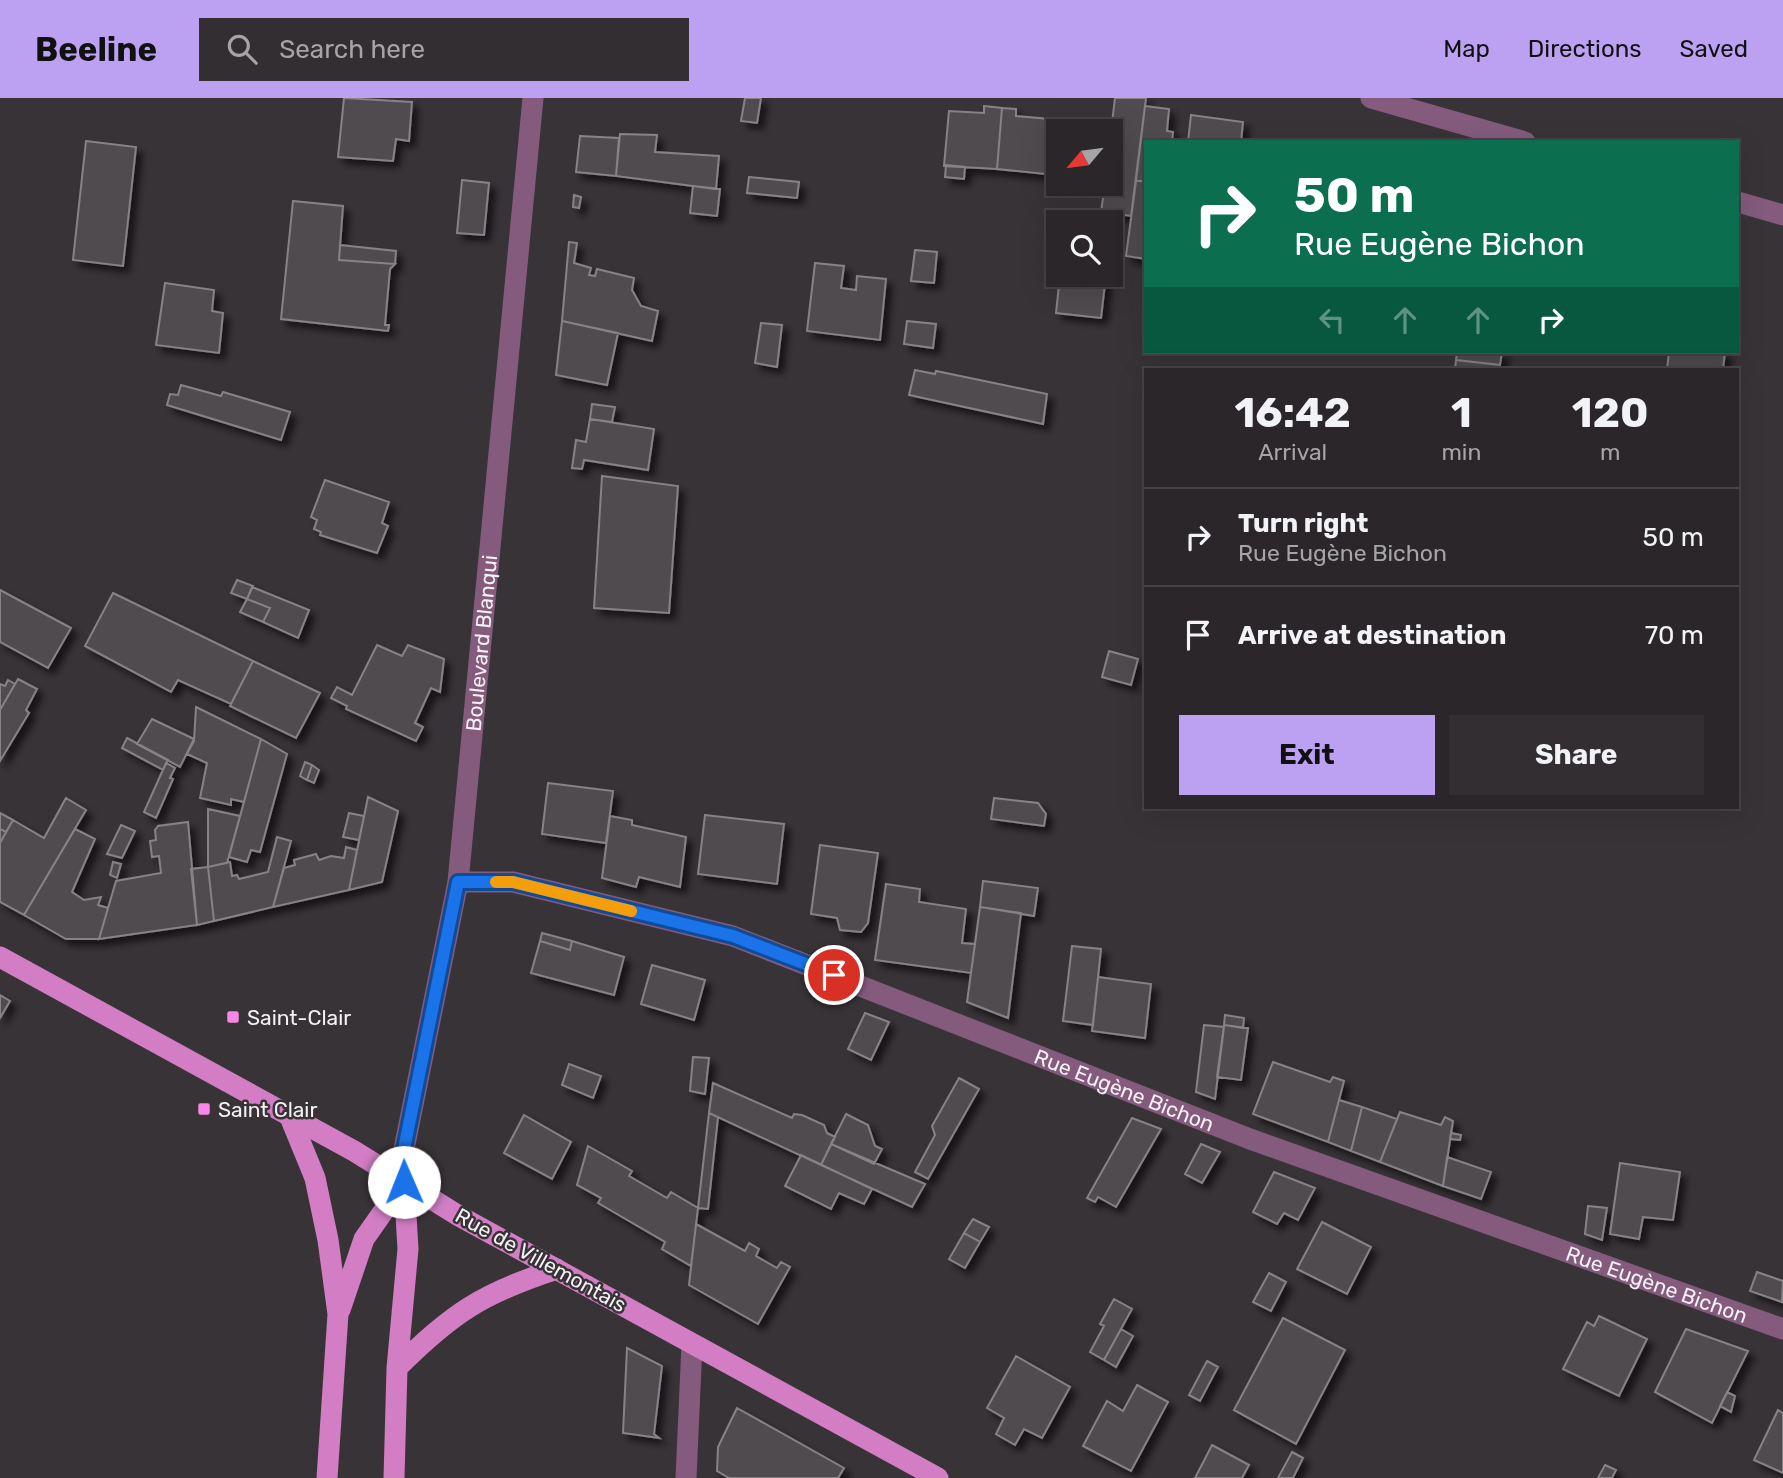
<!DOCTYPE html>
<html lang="en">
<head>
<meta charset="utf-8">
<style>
  body { margin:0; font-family:Rubik,sans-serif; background:#322e31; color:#f1f3f6; height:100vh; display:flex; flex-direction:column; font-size:26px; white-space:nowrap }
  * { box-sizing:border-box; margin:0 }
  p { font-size:23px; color:#a5a5a8 }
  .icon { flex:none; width:38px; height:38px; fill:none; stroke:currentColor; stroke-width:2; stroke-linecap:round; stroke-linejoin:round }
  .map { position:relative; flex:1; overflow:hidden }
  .sheet { position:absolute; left:1144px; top:270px; width:595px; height:441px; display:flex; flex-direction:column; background:#2a2629; border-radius:0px; box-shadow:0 7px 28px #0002,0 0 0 2px #464346 }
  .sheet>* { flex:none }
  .hud { position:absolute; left:1144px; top:42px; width:595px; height:214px; border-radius:0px; box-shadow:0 7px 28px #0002,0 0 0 2px #464346; background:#0b6e4f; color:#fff; overflow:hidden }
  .needle { width:46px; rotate:241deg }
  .fabs { position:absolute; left:1046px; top:21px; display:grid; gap:14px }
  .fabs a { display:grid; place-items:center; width:77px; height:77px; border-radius:0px; background:#2a2629; box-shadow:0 7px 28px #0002,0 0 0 2px #464346; font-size:35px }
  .pin { position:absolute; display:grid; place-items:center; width:60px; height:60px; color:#fff; margin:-30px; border:4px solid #fff; border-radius:50%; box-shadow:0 2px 7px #0007 }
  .me { position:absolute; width:77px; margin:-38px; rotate:359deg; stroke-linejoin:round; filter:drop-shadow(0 0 5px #0008) }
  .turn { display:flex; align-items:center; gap:24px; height:147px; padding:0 35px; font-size:32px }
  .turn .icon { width:91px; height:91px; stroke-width:2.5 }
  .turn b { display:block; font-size:49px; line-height:60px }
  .lanes { display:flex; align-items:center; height:66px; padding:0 35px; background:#0003; justify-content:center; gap:35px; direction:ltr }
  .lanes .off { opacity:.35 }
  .eta { display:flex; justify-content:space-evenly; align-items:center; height:119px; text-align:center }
  .eta b { font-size:42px; font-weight:700; line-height:49px }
  .cta { display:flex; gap:14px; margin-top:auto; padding:14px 35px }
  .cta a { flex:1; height:80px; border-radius:0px; background:#bca0f2; color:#111; font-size:28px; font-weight:700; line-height:80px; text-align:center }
  .cta a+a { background:#322e31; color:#f1f3f6 }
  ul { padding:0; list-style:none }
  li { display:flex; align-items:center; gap:21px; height:98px; padding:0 35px; border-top:2px solid #464346 }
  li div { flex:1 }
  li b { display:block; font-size:26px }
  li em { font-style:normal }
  header { display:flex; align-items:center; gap:42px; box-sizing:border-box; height:98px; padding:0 35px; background:#bca0f2; color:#111 }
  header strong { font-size:33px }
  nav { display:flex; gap:38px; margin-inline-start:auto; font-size:24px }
  .search { width:490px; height:63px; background:#322e31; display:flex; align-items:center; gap:18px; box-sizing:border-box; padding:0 24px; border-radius:0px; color:#a5a5a8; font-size:26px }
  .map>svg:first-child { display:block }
</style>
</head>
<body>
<header>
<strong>Beeline</strong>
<div class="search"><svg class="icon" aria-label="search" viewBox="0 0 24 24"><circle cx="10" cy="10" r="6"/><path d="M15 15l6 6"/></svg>Search here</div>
<nav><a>Map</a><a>Directions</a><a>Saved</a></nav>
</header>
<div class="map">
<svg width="1783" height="1380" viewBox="0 0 1783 1380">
  <defs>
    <filter id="shadow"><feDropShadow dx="6" dy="6" stdDeviation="3.5" flood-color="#0009"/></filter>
  </defs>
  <rect width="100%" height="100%" fill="#383337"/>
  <path fill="#504b4f" stroke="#878286" stroke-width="2" filter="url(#shadow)" d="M 344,0 L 412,4 L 409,43 L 396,41 L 393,63 L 338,59 Z
    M 745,0 L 761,0 L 757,25 L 741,23 Z
    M 1115,0 L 1146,0 L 1131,118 L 1101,114 L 1105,86 L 1111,86 L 1111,33 Z
    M 984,8 L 1002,10 L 997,71 L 944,68 L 949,13 L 984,15 Z
    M 1145,8 L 1169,11 L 1167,33 L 1173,34 L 1172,44 L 1146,44 L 1146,83 L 1136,83 Z
    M 1002,10 L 1016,11 L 1016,18 L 1050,21 L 1045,76 L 997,71 Z
    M 1191,17 L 1243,24 L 1241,44 L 1188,44 Z
    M 620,36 L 657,37 L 655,54 L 719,58 L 716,91 L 616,78 Z
    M 580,38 L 619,40 L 616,78 L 576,74 Z
    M 86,43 L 136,49 L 123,168 L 73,162 Z
    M 946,67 L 965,69 L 964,81 L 945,79 Z
    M 749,79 L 799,84 L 797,100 L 747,95 Z
    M 462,82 L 489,85 L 484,137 L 457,135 Z
    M 1136,83 L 1146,83 L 1146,161 L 1126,158 Z
    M 693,88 L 720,91 L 717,118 L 690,115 Z
    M 574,97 L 581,99 L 579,110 L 573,109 Z
    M 293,103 L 343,108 L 339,162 L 395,166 L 390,171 L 385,227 L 389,227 L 388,233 L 281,221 Z
    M 569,144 L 577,145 L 574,165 L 591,170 L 589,177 L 595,178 L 597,171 L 634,180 L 632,192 L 641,208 L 658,213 L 652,243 L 562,223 Z
    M 340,147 L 396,153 L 395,166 L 339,162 Z
    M 915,152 L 937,154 L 934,185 L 911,183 Z
    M 815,165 L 844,168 L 841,190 L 856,192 L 857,178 L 886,181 L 880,242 L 807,233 Z
    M 1060,177 L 1106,177 L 1101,220 L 1056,215 Z
    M 165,185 L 214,192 L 212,213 L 223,215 L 219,255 L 156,247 Z
    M 562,223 L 618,235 L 607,287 L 556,277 Z
    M 907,223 L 936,226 L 933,250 L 904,246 Z
    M 761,225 L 782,227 L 777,269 L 755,265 Z
    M 1457,254 L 1502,254 L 1500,267 L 1456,262 Z
    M 1669,254 L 1725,254 L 1723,271 L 1667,271 Z
    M 1456,262 L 1500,267 L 1500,271 L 1455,271 Z
    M 915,272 L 935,276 L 936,273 L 1047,296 L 1043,326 L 909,297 Z
    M 181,287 L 221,298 L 223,294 L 290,314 L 281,342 L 167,307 L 170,296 L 178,297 Z
    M 592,306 L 615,309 L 612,324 L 590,321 Z
    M 590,321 L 654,331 L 648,372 L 584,362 L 582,371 L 572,370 L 576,342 L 586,344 Z
    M 602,378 L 678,388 L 669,515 L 594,510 Z
    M 325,382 L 389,404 L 382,425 L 388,428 L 377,455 L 320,437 L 321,434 L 314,431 L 317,422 L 311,419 Z
    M 237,482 L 253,488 L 247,501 L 231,495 Z
    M 252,489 L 309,512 L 298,540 L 263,524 L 270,510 L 247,501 Z
    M 0,492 L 71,530 L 48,570 L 0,544 Z
    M 113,495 L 253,563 L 231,606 L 178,582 L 171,594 L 85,548 Z
    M 247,501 L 270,510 L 263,524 L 240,514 Z
    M 377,547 L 402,558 L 408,547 L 444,561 L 440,594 L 431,590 L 415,625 L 423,629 L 416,643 L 346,611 L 347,608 L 331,600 L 337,589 L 352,597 Z
    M 1109,553 L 1138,561 L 1131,587 L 1102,579 Z
    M 253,563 L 320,595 L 296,640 L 230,608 Z
    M 18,581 L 37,591 L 26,612 L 29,615 L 0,663 L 0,612 Z
    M 8,582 L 15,586 L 0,612 L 0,586 L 5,588 Z
    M 196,609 L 261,641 L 244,704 L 231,701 L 231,707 L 200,700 L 207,665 L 187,656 L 194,643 Z
    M 152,621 L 194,641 L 180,669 L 137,646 Z
    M 127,640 L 168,662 L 163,672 L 122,650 Z
    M 261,641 L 287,656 L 260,754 L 251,752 L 247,764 L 229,759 Z
    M 305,664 L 312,667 L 307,682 L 300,678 Z
    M 166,665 L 175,670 L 170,680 L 173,681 L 156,720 L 144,714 Z
    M 312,667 L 319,672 L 314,685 L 307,682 Z
    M 548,685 L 613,693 L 606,745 L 542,736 Z
    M 368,699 L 398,713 L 382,784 L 349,792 Z
    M 66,700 L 86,712 L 24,817 L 0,804 L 0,745 L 13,722 L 44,740 Z
    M 994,700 L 1038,705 L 1046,716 L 1044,728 L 991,721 Z
    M 208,711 L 240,718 L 227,765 L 208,769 Z
    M 0,715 L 13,722 L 6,734 L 0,731 Z
    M 349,715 L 364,718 L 359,742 L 343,739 Z
    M 705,717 L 784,726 L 777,786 L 698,776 Z
    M 610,718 L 632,722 L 632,727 L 686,739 L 680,789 L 639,779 L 636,789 L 602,780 Z
    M 188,724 L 197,827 L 99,841 L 116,783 L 161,775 L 159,758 L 152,759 L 150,743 L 156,742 L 155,732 L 158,728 Z
    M 121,727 L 135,733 L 122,760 L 107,756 Z
    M 0,731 L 6,734 L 0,745 Z
    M 75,731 L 95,741 L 72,794 L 84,802 L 101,799 L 98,807 L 108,810 L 99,841 L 66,841 L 24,817 Z
    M 277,739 L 291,743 L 273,809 L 214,823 L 208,769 L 230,764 L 232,778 L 237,777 L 239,781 L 268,774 Z
    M 820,747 L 878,755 L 868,825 L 861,834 L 840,832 L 837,820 L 811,816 Z
    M 346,749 L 357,752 L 349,792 L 273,809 L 284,770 L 295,767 L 294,762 L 316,756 L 319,762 L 331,758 L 344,760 Z
    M 113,764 L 121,766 L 117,780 L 110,777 Z
    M 208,769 L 214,823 L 197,827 L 191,771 Z
    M 983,783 L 1038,790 L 1034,818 L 980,809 Z
    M 886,786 L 920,791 L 919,804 L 966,811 L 962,845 L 975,846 L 971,875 L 875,862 Z
    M 980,809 L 1021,815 L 1008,920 L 967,904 Z
    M 542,835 L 572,843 L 570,852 L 540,843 Z
    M 540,843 L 570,852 L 572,843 L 624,859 L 614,897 L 531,875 Z
    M 1072,848 L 1101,851 L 1093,927 L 1063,923 Z
    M 652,867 L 705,882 L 694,922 L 641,906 Z
    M 1098,879 L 1151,886 L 1145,940 L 1092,933 Z
    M 0,897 L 10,903 L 0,920 Z
    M 865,915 L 889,924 L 871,962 L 848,951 Z
    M 1225,917 L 1244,920 L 1243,930 L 1224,927 Z
    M 1204,927 L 1224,929 L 1215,1001 L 1196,994 Z
    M 1224,927 L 1248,930 L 1241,982 L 1217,979 Z
    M 693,959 L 709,960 L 705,996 L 690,993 Z
    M 1273,964 L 1330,984 L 1333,979 L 1344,983 L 1328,1044 L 1253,1016 Z
    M 569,966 L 601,978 L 593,1000 L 562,987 Z
    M 959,980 L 979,991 L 928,1081 L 915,1074 L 935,1037 L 932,1028 Z
    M 713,985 L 792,1020 L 794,1016 L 802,1017 L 824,1027 L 827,1035 L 835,1039 L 821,1067 L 709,1015 Z
    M 1339,1002 L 1362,1009 L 1351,1053 L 1328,1044 Z
    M 1362,1009 L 1397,1021 L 1380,1064 L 1351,1053 Z
    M 1400,1014 L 1441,1027 L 1445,1019 L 1453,1023 L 1443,1088 L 1380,1064 Z
    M 709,1015 L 718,1019 L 708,1111 L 698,1110 Z
    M 846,1016 L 868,1027 L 875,1048 L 882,1051 L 874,1066 L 831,1046 Z
    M 524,1017 L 571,1044 L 552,1081 L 504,1055 Z
    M 1132,1020 L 1161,1031 L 1116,1109 L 1098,1099 L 1095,1104 L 1087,1100 Z
    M 1451,1035 L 1461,1037 L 1460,1042 L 1450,1041 Z
    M 831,1046 L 925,1086 L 912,1109 L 821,1067 Z
    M 1201,1046 L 1220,1054 L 1202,1085 L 1185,1076 Z
    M 588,1048 L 632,1073 L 629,1078 L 667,1100 L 671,1094 L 698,1110 L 691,1168 L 662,1151 L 665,1144 L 598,1105 L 601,1100 L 577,1087 Z
    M 801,1057 L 872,1091 L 864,1106 L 839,1095 L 831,1111 L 785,1088 Z
    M 1447,1059 L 1491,1074 L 1481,1101 L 1443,1088 Z
    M 1620,1065 L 1680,1074 L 1673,1122 L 1643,1119 L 1639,1141 L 1610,1136 Z
    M 1274,1074 L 1315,1090 L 1298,1122 L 1284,1115 L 1277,1126 L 1253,1114 Z
    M 1588,1108 L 1607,1110 L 1602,1142 L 1585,1136 Z
    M 973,1121 L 989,1129 L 980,1144 L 964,1135 Z
    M 1322,1124 L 1371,1149 L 1347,1196 L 1297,1171 Z
    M 696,1126 L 745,1153 L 749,1145 L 759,1151 L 756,1158 L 777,1170 L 781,1164 L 790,1169 L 758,1226 L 689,1187 Z
    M 964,1135 L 980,1144 L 965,1170 L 949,1161 Z
    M 1757,1174 L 1783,1183 L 1782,1204 L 1750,1193 Z
    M 1269,1175 L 1286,1184 L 1271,1213 L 1253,1204 Z
    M 1114,1201 L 1132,1211 L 1104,1262 L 1090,1254 L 1104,1228 L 1100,1226 Z
    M 1599,1218 L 1647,1241 L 1619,1298 L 1563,1271 L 1587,1224 L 1594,1228 Z
    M 1283,1220 L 1345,1252 L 1296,1346 L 1234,1312 Z
    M 1121,1231 L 1133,1238 L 1116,1269 L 1104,1262 Z
    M 1686,1231 L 1748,1253 L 1712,1325 L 1655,1294 Z
    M 627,1250 L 662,1268 L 654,1336 L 659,1340 L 623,1335 Z
    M 1016,1258 L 1070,1289 L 1042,1340 L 1024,1331 L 1015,1347 L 996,1336 L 1004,1320 L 987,1310 Z
    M 1207,1263 L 1218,1269 L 1200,1303 L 1189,1297 Z
    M 1137,1287 L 1168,1304 L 1131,1373 L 1083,1348 L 1107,1303 L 1123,1313 Z
    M 1727,1294 L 1735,1298 L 1731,1314 L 1720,1308 Z
    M 737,1310 L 844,1370 L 838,1380 L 729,1380 L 717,1373 L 718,1349 Z
    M 1778,1312 L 1783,1315 L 1783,1375 L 1754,1362 Z
    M 1212,1347 L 1249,1367 L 1242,1380 L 1195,1380 Z
    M 1292,1354 L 1303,1360 L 1293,1380 L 1278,1380 Z
    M 1605,1367 L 1616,1372 L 1612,1380 L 1598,1380 Z"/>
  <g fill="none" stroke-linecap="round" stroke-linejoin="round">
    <g stroke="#845b7d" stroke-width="21">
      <path d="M 1371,0 L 1525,44"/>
      <path d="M 1738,104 L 1783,117"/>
      <path id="s1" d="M 458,784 L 513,784 L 733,838 L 1250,1041 L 1783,1231"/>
      <path id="s2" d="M 404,1084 L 401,1066 L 458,784 L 533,0"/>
      <path d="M 686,1380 L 692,1246"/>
    </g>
    <path stroke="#d27dc4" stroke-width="21" d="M 0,859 L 354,1053 L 459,1118 L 938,1380
      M 290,1019 L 315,1080 L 328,1142 L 338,1216 L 327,1380
      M 340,1212 L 364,1141 L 404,1084
      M 397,1270 C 452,1215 483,1195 557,1171
      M 394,1380 L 397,1270 L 408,1151 L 404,1084"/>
  </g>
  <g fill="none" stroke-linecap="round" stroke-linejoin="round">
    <g stroke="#114b97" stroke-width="18">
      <path id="route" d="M 404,1084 L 401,1066 L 458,784 L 513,784 L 733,838 L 834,877"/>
    </g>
    <use href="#route" stroke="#1a73e8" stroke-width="12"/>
    <path stroke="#f59e0b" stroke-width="12" d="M 496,784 L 513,784 L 631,813"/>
  </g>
  <g fill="#f987e8" stroke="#383337" stroke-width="2.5">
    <rect x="226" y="912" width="14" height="14" rx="3.5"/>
    <rect x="197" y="1004" width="14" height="14" rx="3.5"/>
  </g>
  <g text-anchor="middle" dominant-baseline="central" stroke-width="5" stroke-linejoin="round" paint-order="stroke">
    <g font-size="21" fill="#f4f1f4" stroke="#383337">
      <text stroke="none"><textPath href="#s2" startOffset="546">Boulevard Blanqui</textPath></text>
      <text stroke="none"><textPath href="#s1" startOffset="702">Rue Eugène Bichon</textPath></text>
      <text transform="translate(541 1162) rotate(29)">Rue de Villemontais</text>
      <text stroke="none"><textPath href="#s1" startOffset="1269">Rue Eugène Bichon</textPath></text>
    </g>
    <g font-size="21" fill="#f4f1f4" stroke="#383337" text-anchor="start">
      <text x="247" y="919">Saint-Clair</text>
      <text x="218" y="1011">Saint Clair</text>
    </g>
  </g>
</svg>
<div class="fabs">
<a><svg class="needle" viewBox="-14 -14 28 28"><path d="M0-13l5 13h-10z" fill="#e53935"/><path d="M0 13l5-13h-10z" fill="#a5a5a8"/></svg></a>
<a><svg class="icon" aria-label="search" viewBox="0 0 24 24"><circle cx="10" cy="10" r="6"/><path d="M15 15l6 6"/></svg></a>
</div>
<div class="pin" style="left:834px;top:877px;background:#d93025"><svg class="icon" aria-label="arrive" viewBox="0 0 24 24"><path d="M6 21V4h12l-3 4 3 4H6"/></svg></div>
<svg class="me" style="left:404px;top:1084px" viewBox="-20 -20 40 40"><circle r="19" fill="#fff"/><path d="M0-13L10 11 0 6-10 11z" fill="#1a73e8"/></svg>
<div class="hud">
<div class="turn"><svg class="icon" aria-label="right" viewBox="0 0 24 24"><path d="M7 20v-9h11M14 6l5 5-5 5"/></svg><div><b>50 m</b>Rue Eugène Bichon</div></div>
<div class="lanes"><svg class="icon off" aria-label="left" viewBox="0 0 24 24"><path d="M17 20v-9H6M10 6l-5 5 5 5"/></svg><svg class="icon off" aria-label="ahead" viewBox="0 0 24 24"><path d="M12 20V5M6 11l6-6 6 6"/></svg><svg class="icon off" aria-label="ahead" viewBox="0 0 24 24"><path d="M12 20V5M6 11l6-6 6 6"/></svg><svg class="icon" aria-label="right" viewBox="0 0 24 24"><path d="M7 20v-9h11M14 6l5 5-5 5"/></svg></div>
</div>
<section class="sheet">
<div class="eta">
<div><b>16:42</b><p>Arrival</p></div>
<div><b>1</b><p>min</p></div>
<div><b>120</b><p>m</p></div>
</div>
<ul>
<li><svg class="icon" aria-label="right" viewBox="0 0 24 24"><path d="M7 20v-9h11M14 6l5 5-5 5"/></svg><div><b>Turn right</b><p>Rue Eugène Bichon</p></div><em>50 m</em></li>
<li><svg class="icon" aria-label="arrive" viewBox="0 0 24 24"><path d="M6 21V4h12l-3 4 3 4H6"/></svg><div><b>Arrive at destination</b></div><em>70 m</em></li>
</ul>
<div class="cta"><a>Exit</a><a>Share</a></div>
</section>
</div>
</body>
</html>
